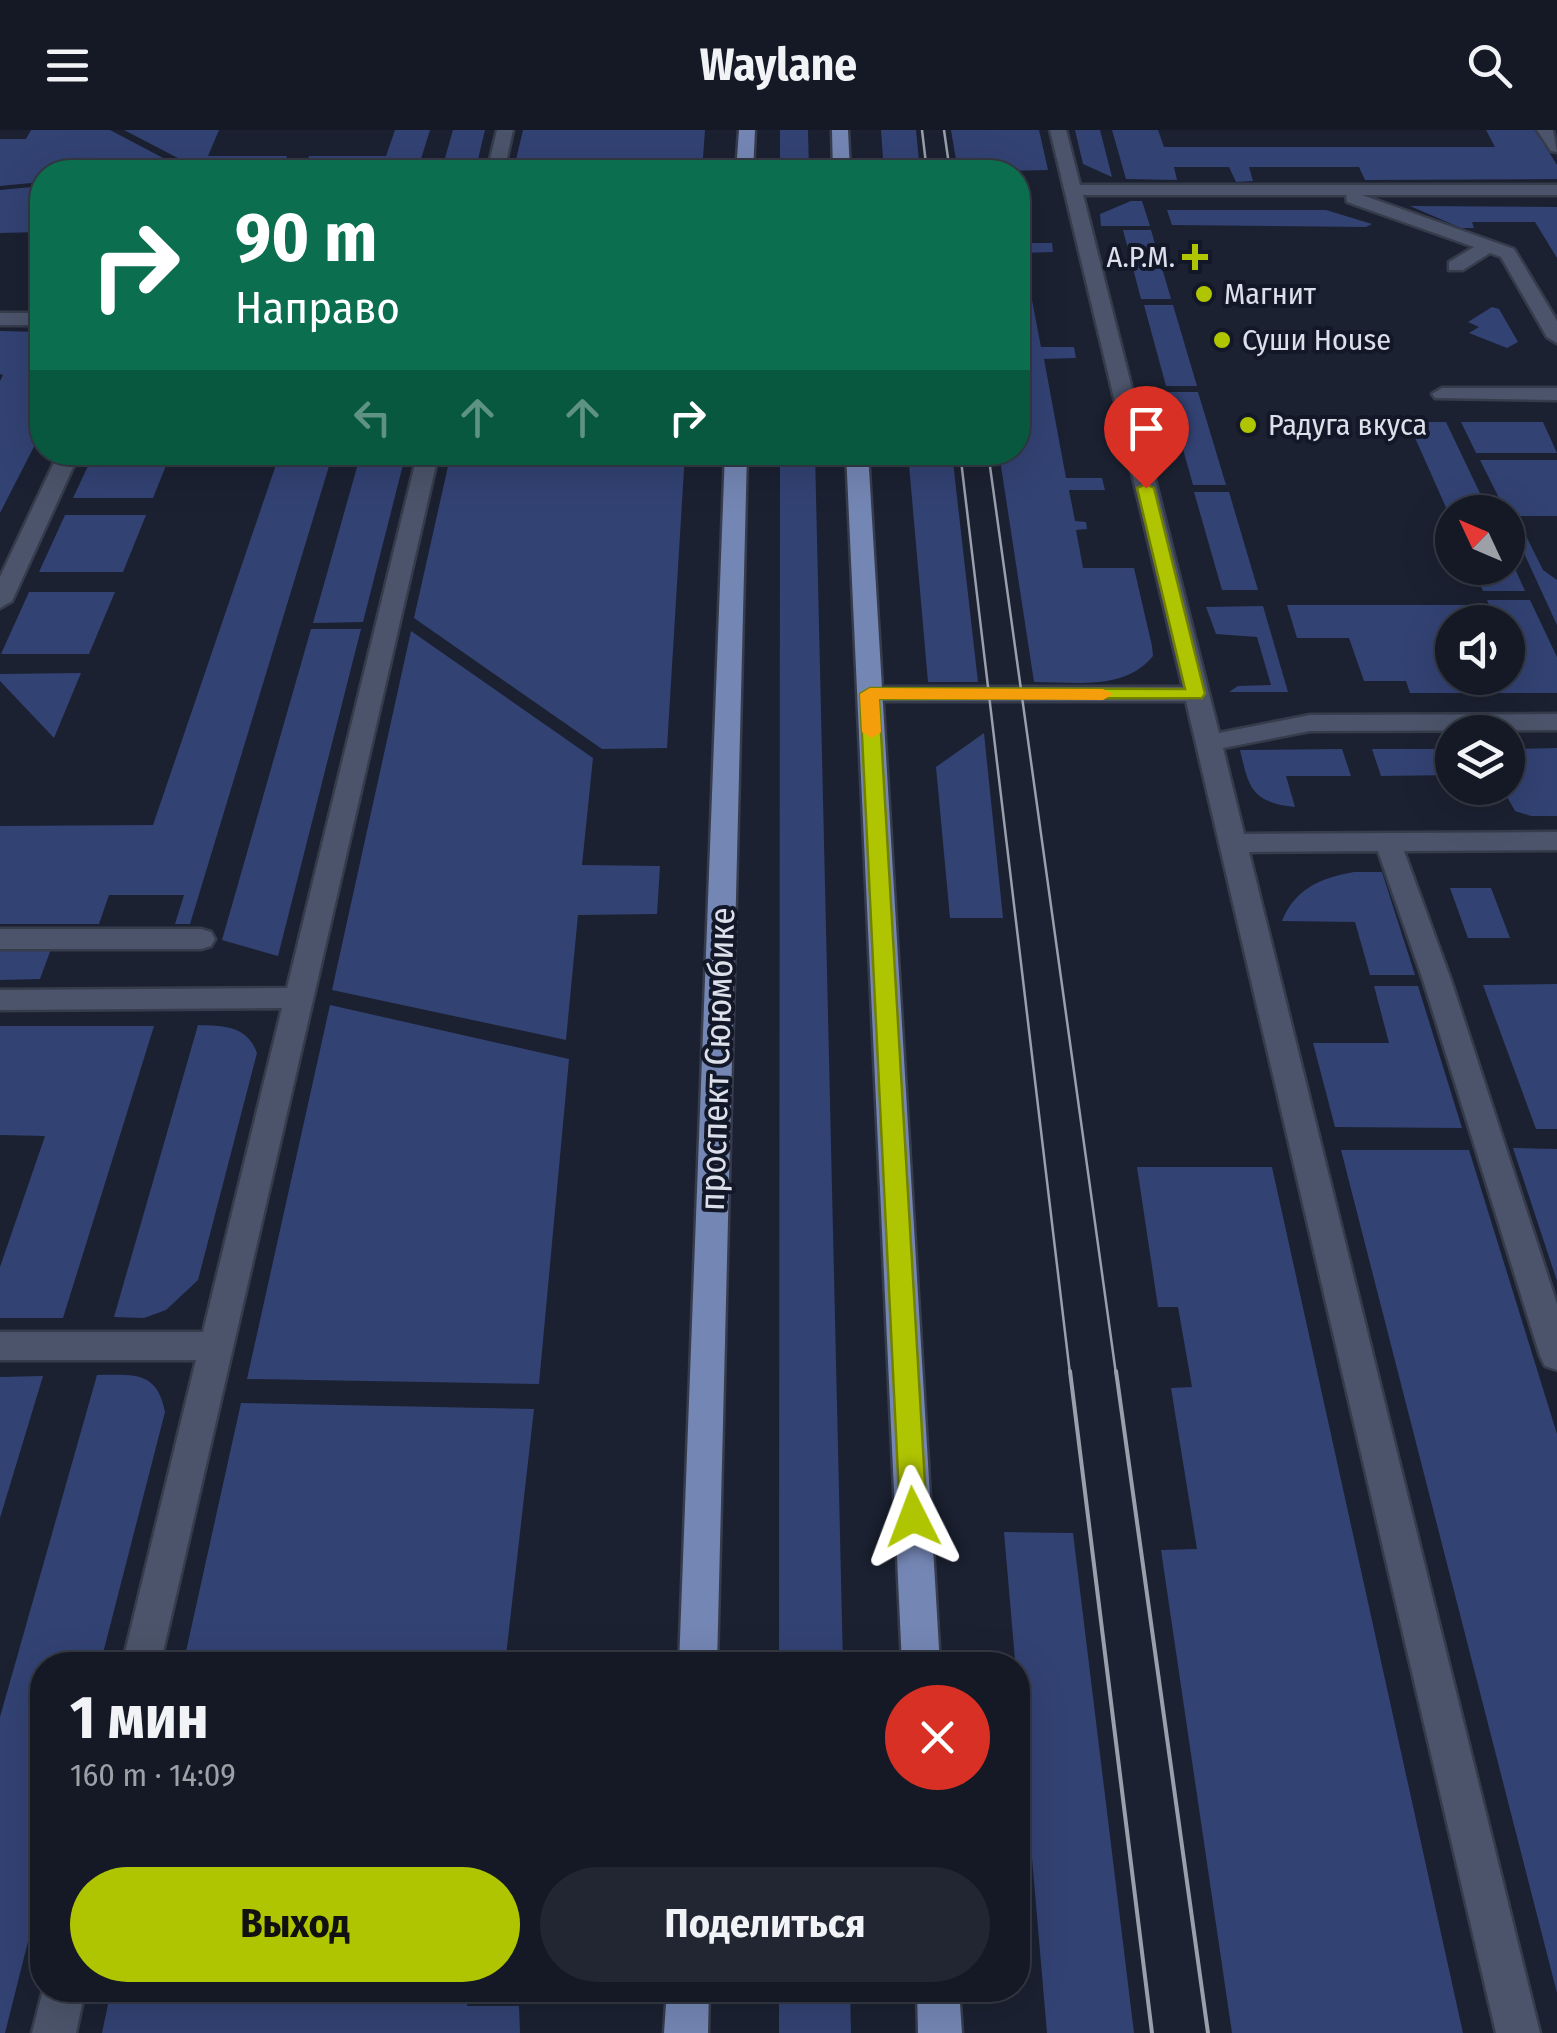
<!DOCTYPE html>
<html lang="ru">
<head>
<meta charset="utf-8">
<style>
  body { margin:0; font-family:"Fira Sans Condensed",sans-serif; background:#212632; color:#f1f3f6; height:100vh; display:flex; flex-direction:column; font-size:38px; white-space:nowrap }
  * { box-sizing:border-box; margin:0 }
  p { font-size:32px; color:#9da0a7 }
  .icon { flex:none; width:55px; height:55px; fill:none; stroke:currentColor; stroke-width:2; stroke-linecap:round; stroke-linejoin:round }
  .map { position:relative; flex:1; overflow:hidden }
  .side { position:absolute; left:30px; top:1522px; width:1000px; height:350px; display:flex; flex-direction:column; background:#141925; border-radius:40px; box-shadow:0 10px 40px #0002,0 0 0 2px #333842 }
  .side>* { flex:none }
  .guide { position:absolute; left:30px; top:30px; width:1000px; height:305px; border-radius:40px; box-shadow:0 10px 40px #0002,0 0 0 2px #333842; background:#0b6e4f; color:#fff; overflow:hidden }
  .needle { width:65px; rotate:314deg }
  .fabs { position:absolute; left:1435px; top:365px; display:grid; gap:20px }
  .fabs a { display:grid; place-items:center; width:90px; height:90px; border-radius:50%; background:#141925; box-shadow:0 10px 40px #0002,0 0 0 2px #333842; font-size:50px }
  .pin { position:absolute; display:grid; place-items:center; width:85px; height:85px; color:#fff; margin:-102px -42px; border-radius:50% 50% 50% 0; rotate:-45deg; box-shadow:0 0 10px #0007 }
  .pin .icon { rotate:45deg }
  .me { position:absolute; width:110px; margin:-55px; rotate:357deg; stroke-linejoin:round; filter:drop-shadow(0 0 8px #0008) }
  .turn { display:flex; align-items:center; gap:35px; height:210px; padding:0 40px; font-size:45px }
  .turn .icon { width:130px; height:130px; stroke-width:2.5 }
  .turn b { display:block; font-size:70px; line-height:85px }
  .lanes { display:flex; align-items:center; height:95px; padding:0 40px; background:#0003; justify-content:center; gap:50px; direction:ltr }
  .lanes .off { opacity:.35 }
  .round { display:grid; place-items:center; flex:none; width:105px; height:105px; border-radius:52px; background:#212632 }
  .summary { display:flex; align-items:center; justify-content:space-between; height:170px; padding:0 40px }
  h1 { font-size:60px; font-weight:700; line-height:75px }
  .action { display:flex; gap:20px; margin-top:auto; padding:20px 40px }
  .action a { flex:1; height:115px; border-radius:60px; background:#b0c501; color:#111; font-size:40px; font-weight:700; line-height:115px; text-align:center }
  .action a+a { background:#212632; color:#f1f3f6 }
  header { display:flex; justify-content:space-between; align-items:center; height:130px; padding:0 40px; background:#141925; font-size:45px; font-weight:700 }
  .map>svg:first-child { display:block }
</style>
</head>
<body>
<header><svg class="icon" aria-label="menu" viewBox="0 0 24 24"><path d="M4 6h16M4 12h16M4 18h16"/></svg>Waylane<svg class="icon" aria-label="search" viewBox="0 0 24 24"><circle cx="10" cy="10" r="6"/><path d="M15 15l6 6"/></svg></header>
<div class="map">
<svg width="1557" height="1903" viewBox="0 0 1557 1903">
  <rect width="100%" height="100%" fill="#1b2131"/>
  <path fill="#324273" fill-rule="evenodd" d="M 31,0 L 110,0 L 186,40 L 42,42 L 42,52 L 0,56 L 0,9 L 26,9 Z
    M 124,0 L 219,0 L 208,26 L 287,26 L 283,39 L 199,39 Z
    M 395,0 L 430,0 L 417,42 L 303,42 L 309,26 L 386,26 Z
    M 453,0 L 485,0 L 475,42 L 441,42 Z
    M 523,0 L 705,0 L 702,42 L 513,42 Z
    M 780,0 L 808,0 L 809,42 L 780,42 Z
    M 881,0 L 916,0 L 920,42 L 884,42 Z
    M 951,0 L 1039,0 L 1048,40 L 958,42 Z
    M 1075,0 L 1100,0 L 1112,47 L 1083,34 Z
    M 1112,0 L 1158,0 L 1164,17 L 1495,17 L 1486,0 L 1535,0 L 1557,35 L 1557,49 L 1365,50 L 1359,37 L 1249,37 L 1253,51 L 1236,52 L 1229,37 L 1174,37 L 1177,50 L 1126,49 Z
    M 42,56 L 42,102 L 0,103 L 0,60 Z
    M 1131,71 L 1142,71 L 1150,96 L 1101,96 L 1100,84 Z
    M 1410,76 L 1557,77 L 1557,128 L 1535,92 L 1472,92 L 1474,98 L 1461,98 Z
    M 1167,80 L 1326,80 L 1372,94 L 1366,97 L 1172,95 Z
    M 1018,93 L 1022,113 L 1052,113 L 1053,122 L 1023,123 L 1041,217 L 1074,217 L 1076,228 L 1044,229 L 1066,348 L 1102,348 L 1105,360 L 1069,360 L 1075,391 L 1086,392 L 1087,399 L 1076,400 L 1083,438 L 1134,438 L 1152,516 L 1153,526 C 1125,561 1074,552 1034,552 L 999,323 L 1018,322 Z
    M 1123,100 L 1151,100 L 1171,169 L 1141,169 Z
    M 1144,175 L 1173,175 L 1197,256 L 1166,256 Z
    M 1492,177 L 1499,179 L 1518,212 L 1507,218 L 1469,203 L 1479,197 L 1468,192 Z
    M 0,201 L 42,202 L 42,301 L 0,383 L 0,251 L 3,245 L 0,244 Z
    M 1167,262 L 1198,262 L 1226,355 L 1193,355 Z
    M 1408,292 L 1446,292 L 1489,382 L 1452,382 L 1452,391 Z
    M 1461,292 L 1543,292 L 1557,323 L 1476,323 Z
    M 815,322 L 843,1535 L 779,1535 L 780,323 Z
    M 94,323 L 94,322 L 171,323 L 153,368 L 73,368 Z
    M 280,323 L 333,323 L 190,794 L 175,794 L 184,765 L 109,765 L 99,794 L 0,794 L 0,696 L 153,695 Z
    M 361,323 L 406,323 L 363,492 L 313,493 Z
    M 451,323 L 685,323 L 667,618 L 602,619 L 414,488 Z
    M 908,323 L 952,323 L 978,552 L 928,552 Z
    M 1480,330 L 1557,330 L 1557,386 L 1508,386 Z
    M 1194,362 L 1229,362 L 1258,460 L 1222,460 Z
    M 65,385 L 146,385 L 123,442 L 39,442 Z
    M 1520,394 L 1543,440 L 1557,450 L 1557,495 L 1511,395 Z
    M 1508,423 L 1525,461 L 1483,461 L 1473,438 L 1508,438 Z
    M 29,462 L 115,462 L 89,524 L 1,524 Z
    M 1487,470 L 1530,470 L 1557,527 L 1557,563 L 1410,563 L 1406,551 L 1364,551 L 1349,508 L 1297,508 L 1287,475 L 1489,475 ZM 1508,492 L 1508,548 L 1452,548 L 1452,492 Z
    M 1263,476 L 1288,562 L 1229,562 L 1238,556 L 1271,555 L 1257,507 L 1216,504 L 1206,477 Z
    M 311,499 L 361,499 L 278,826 L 222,810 Z
    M 411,501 L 593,628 L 582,735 L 660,736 L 657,784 L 578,785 L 566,910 L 332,860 Z
    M 81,543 L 54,608 L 0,551 L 0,544 Z
    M 984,603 L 1003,788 L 950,788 L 936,637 Z
    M 1557,618 L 1557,686 L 1531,686 L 1515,681 L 1502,658 L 1508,658 L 1508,619 Z
    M 1342,619 L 1351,646 L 1286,646 L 1295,677 C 1252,672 1249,659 1240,620 Z
    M 1372,619 L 1452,619 L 1452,645 L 1381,646 Z
    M 1354,742 L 1382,742 L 1415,845 L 1370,845 L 1355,792 L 1282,791 C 1295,759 1320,748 1354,742 Z
    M 1450,758 L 1491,758 L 1510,808 L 1468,808 Z
    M 0,819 L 51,819 L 40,849 L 0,850 Z
    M 1557,854 L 1557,999 L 1536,999 L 1483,855 Z
    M 1374,856 L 1418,856 L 1462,998 L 1335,997 L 1313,913 L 1389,913 Z
    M 330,875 L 569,929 L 539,1254 L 247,1249 Z
    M 198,895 C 223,896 247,895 257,923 L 198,1150 L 166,1180 L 144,1188 L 114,1187 Z
    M 0,896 L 154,896 L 63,1188 L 0,1188 L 0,1137 L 45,1006 L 0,1005 Z
    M 1513,1018 L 1557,1019 L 1557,1151 Z
    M 1341,1020 L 1469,1020 L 1557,1304 L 1557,1863 Z
    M 1137,1037 L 1272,1037 L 1463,1903 L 1232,1903 L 1161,1420 L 1197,1419 L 1171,1258 L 1192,1257 L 1178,1177 L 1158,1177 Z
    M 97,1245 C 133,1245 157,1240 165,1282 L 100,1535 L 42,1535 L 42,1756 L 5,1903 L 0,1903 L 0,1587 Z
    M 43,1246 L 0,1388 L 0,1247 Z
    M 241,1273 L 534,1279 L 505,1535 L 183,1535 Z
    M 1004,1402 L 1073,1403 L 1134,1903 L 1047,1903 Z
    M 111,1860 L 468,1860 L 467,1876 L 519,1876 L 520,1903 L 102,1903 Z
    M 779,1860 L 850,1860 L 851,1903 L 779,1903 Z"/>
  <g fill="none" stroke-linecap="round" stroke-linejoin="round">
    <g stroke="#363c4b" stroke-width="5">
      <path id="minor" d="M 497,0 L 513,0 L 504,42 L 487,42 Z
        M 1050,0 L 1066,0 L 1080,55 L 1557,55 L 1557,65 L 1362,65 L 1514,119 L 1557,191 L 1557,213 L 1547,207 L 1501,127 L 1490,123 L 1463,140 L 1449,140 L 1449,132 L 1474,117 L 1347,72 L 1346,65 L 1083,65 L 1219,603 L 1310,585 L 1557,584 L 1557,600 L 1310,601 L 1223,618 L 1244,704 L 1557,702 L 1557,720 L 1404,721 L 1451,850 L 1557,1174 L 1557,1240 L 1545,1236 L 1540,1226 L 1423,850 L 1378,721 L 1249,722 L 1540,1903 L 1496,1903 L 1186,571 L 870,571 L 858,564 L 870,557 L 1183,557 Z
        M 1537,0 L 1553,0 L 1557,22 L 1551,21 Z
        M 0,183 L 42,183 L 42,195 L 0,195 Z
        M 1442,258 L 1557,258 L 1557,270 L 1435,268 L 1432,264 Z
        M 59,322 L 80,322 L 12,471 L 0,478 L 0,447 Z
        M 418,322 L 439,322 L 160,1535 L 122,1535 L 196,1230 L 0,1230 L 0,1202 L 203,1202 L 282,878 L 0,880 L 0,860 L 287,858 Z
        M 0,799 L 201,799 L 211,802 L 215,809 L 211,816 L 201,819 L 0,819 Z
        M 43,1860 L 85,1860 L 76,1903 L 32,1903 Z"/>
    </g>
    <g stroke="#363c4b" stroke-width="5">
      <path id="major" d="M 739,0 L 755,0 L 753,42 L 736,42 Z
        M 832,0 L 848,0 L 850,42 L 833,42 Z
        M 725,322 L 747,322 L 717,1535 L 679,1535 Z
        M 846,322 L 868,322 L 940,1535 L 902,1535 Z
        M 667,1860 L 709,1860 L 708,1903 L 664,1903 Z
        M 917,1860 L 959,1860 L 962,1903 L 918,1903 Z"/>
    </g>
    <use href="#minor" fill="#4b546a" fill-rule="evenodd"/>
    <use href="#major" fill="#7486b4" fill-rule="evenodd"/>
    <path stroke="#9a9fac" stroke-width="2.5" d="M 922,0 L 927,42
      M 944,0 L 950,42
      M 960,322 L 1070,1244
      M 988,322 L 1116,1244"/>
    <path stroke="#9a9fac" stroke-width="4" d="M 1070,1241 L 1152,1903
      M 1116,1241 L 1208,1903"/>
  </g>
  <path fill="#b0c501" stroke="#728001" stroke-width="2.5" d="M 1146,354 L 1154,358 L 1205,564 L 1202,568 L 879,569 L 927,1387 L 923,1396 L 913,1399 L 904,1396 L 900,1387 L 860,564 L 870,558 L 1185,559 L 1137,358 Z"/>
  <path fill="#f59e0b" d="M 870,558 L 1103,559 L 1113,564 L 1103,570 L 879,569 L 881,602 L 872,608 L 862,602 L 860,564 Z"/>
  <g fill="#b0c501" stroke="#121827" stroke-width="4">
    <path d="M1190 112h10v10h10v10h-10v10h-10v-10h-10v-10h10z"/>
    <circle cx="1204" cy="164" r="10"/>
    <circle cx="1222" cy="210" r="10"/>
    <circle cx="1248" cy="295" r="10"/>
  </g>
  <g text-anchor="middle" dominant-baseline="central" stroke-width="8" stroke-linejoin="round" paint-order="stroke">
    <g font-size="30" fill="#dce0eb" stroke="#121827" text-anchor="start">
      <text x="1175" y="127" text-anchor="end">А.Р.М.</text>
      <text x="1224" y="164">Магнит</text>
      <text x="1242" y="210">Суши House</text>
      <text x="1268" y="295">Радуга вкуса</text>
    </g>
    <g font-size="35" fill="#dce0eb" stroke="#121827">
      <text transform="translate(717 929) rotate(-88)">проспект Сююмбике</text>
    </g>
  </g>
</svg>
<div class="fabs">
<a><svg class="needle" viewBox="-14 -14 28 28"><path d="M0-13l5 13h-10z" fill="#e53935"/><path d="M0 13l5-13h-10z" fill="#9da0a7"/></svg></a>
<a><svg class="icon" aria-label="sound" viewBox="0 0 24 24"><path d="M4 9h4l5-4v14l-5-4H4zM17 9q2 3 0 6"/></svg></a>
<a><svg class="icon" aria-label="layers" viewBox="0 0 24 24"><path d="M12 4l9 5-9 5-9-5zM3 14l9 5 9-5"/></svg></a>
</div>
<div class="pin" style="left:1146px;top:358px;background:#d93025"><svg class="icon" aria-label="arrive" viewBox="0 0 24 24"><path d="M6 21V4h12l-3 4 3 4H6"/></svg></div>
<svg class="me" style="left:913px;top:1387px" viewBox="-20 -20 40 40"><path d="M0-17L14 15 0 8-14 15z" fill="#b0c501" stroke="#fff" stroke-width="4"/></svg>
<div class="guide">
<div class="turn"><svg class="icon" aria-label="right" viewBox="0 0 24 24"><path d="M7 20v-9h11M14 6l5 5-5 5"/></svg><div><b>90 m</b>Направо</div></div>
<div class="lanes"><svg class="icon off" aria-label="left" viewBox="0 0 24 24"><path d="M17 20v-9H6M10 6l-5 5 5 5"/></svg><svg class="icon off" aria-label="ahead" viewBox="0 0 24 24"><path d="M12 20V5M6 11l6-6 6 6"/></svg><svg class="icon off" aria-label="ahead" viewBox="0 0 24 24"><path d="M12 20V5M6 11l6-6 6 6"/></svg><svg class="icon" aria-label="right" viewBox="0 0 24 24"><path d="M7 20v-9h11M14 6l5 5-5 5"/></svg></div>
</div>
<section class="side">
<div class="summary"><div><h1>1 мин</h1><p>160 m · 14:09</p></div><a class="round" style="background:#d93025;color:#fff"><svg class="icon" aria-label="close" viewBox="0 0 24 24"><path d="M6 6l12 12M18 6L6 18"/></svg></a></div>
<div class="action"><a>Выход</a><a>Поделиться</a></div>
</section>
</div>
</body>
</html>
